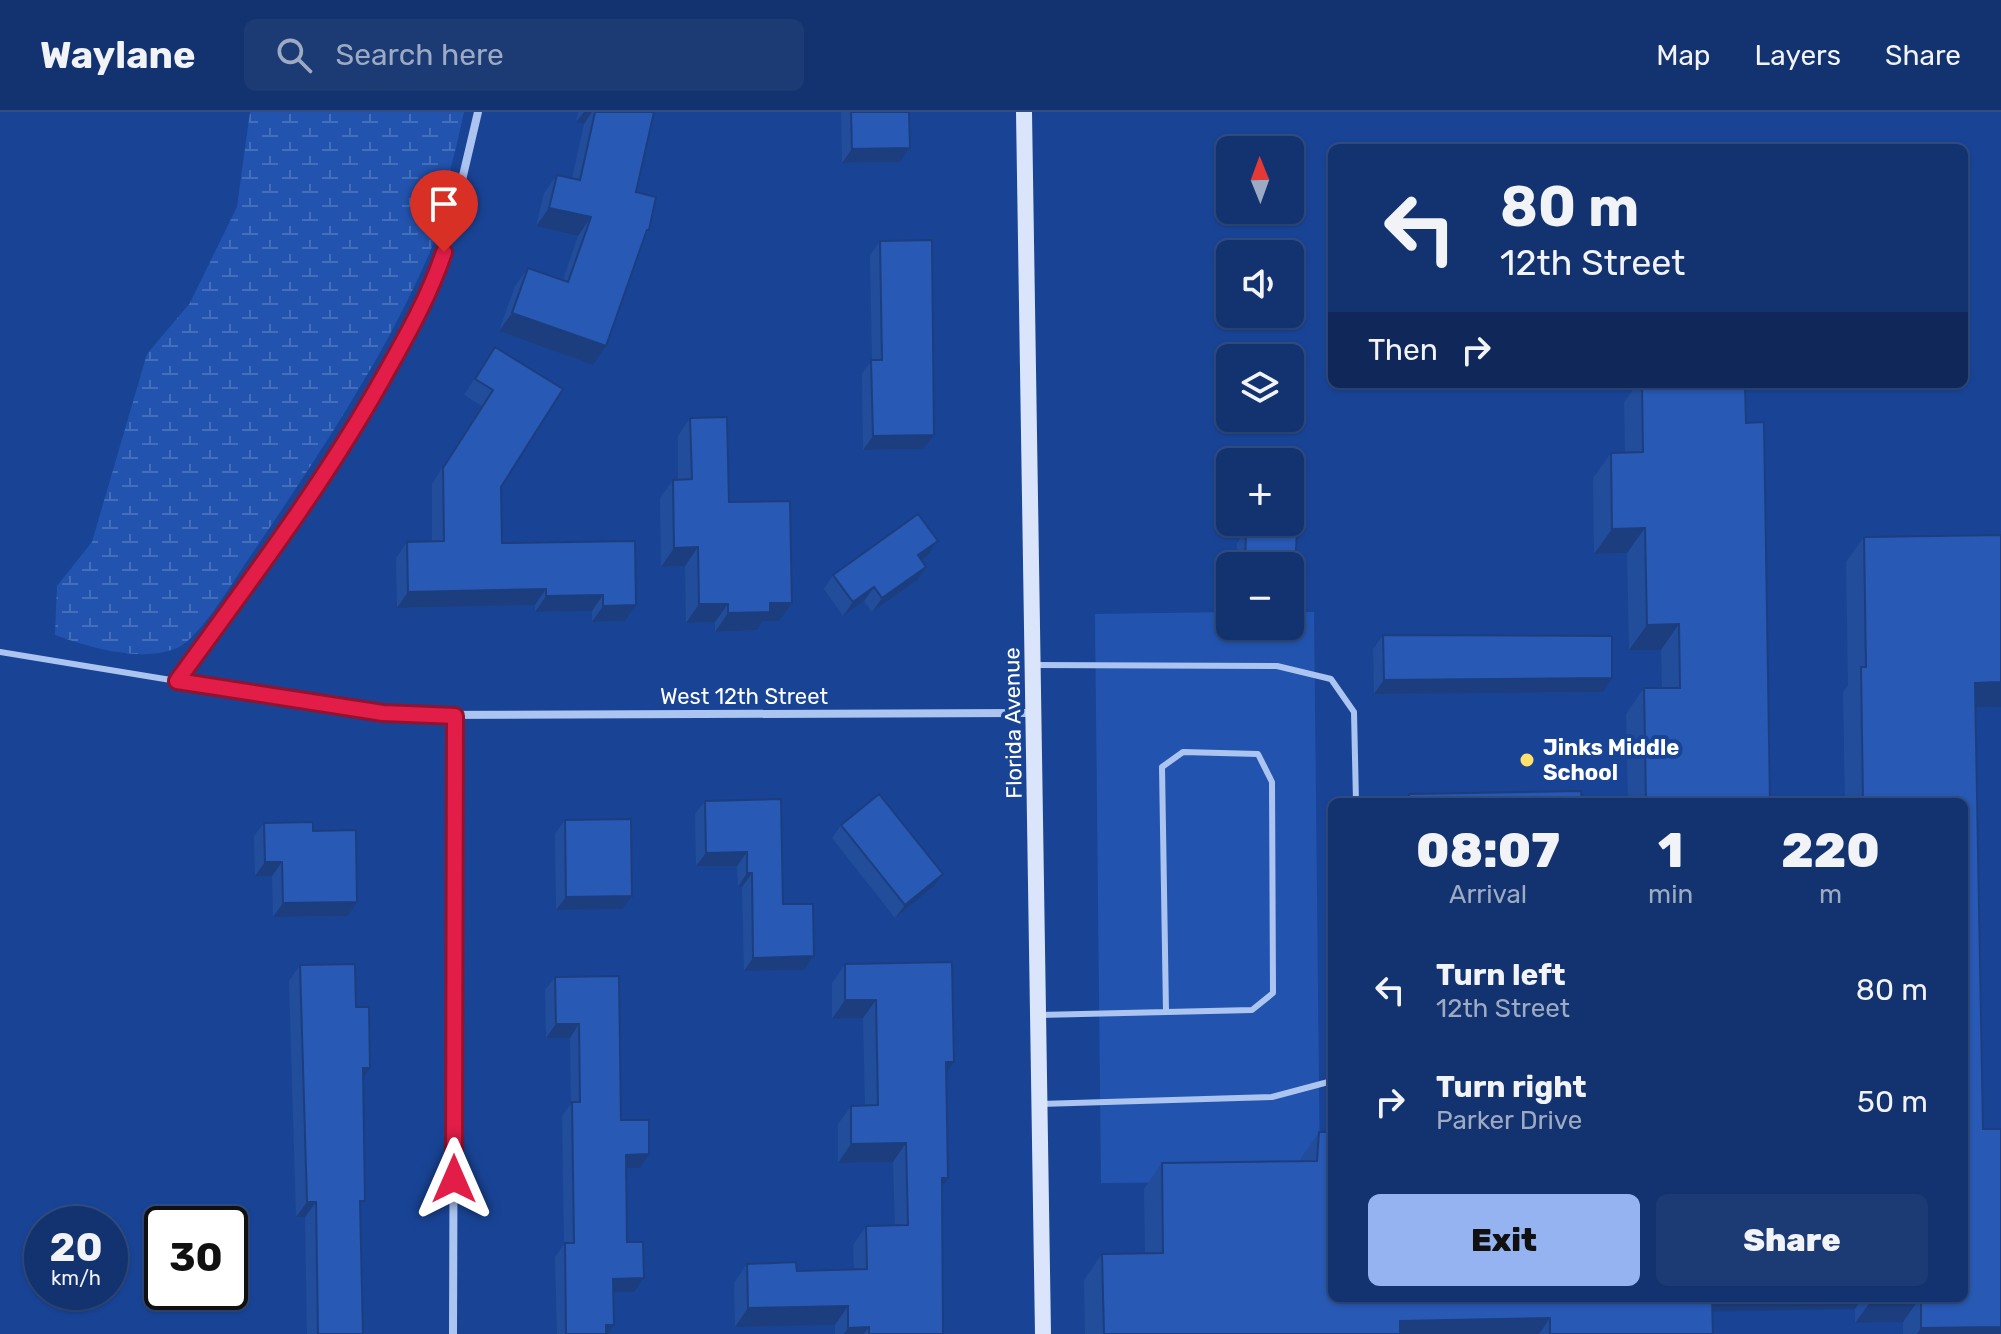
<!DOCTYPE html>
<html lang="en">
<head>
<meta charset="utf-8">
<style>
  body { margin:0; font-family:Rubik,sans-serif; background:#1c3b75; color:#f1f3f6; height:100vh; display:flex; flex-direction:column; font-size:30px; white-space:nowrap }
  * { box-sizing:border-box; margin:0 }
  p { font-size:26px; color:#9daac3 }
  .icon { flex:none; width:44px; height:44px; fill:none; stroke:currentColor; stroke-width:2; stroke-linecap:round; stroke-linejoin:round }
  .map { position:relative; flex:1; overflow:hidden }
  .panel { position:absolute; left:1328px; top:686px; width:640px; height:504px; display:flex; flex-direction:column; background:#133370; border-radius:12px; box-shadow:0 2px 6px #0004,0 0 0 2px #324e83 }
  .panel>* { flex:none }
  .top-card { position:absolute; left:1328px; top:32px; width:640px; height:244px; border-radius:12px; box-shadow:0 2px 6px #0004,0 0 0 2px #324e83; background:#133370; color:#f1f3f6; overflow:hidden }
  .needle { width:52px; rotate:359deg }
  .controls { position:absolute; left:1216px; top:24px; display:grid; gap:16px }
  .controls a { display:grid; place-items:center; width:88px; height:88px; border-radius:12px; background:#133370; box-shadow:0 2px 6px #0004,0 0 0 2px #324e83; font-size:40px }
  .speed { position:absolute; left:24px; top:1094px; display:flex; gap:16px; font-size:40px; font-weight:700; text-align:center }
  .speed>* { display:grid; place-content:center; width:104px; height:104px; border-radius:50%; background:#133370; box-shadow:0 2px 6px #0004,0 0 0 2px #324e83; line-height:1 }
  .speed small { font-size:20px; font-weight:400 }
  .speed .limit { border:4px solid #111; border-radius:12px; background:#fff; color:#111 }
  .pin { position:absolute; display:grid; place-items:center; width:68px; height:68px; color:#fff; margin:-82px -34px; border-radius:50% 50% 50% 0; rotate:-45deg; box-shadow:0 0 8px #0007 }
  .pin .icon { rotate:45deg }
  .me { position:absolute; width:88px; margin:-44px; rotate:0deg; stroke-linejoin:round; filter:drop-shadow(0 0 6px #0008) }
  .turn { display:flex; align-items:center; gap:28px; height:168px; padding:0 40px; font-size:36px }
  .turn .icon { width:104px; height:104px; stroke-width:2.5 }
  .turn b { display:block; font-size:56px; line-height:68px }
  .then { display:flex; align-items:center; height:76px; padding:0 40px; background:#0003; gap:16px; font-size:30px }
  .eta { display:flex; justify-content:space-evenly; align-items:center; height:136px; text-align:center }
  .eta b { font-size:48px; font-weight:800; line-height:56px }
  .primary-button { display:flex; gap:16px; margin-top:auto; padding:16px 40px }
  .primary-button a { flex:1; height:92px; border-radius:12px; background:#95b2f1; color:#111; font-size:32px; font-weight:800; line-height:92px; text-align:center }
  .primary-button a+a { background:#1c3b75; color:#f1f3f6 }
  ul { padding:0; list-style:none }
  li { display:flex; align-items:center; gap:24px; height:112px; padding:0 40px }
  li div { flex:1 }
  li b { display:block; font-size:30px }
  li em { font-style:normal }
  header { display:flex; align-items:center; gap:48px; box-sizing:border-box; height:112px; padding:0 40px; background:#133370; border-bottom:2px solid #324e83 }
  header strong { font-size:38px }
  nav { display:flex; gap:44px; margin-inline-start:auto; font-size:28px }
  .search { width:560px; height:72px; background:#1c3b75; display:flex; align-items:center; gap:20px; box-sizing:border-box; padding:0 28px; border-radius:12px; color:#9daac3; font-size:30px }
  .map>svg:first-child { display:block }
</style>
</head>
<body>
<header>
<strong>Waylane</strong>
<div class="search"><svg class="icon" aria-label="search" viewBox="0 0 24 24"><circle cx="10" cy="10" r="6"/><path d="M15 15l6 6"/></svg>Search here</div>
<nav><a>Map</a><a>Layers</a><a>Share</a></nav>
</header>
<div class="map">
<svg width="2001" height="1222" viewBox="0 0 2001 1222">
  <defs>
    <pattern id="wetland-marsh" width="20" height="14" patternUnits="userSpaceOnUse" patternTransform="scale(2)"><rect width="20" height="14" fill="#2254af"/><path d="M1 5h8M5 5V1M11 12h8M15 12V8" fill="none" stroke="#436ebb"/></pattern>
  </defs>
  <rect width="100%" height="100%" fill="#194496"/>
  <path fill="url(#wetland-marsh)" d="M 250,0 L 464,0 C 459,24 453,47 447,71 C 442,95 439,119 429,142 C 382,251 310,356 243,455 C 230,475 198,526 179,535 C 143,552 89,535 55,523 L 57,474 L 92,430 L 147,242 L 190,191 L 237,95 Z"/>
  <path fill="#2254af" d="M 1230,500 L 1230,514 L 1290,514 L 1290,500 L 1314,500 L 1320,1069 L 1101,1071 L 1095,502 Z"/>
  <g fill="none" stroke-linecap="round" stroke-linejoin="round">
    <path stroke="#acc4f0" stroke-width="6" d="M 0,540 L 177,569
      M 1034,553 L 1277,554 L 1331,567 L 1354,600 L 1356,690
      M 1039,903 L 1252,898 L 1273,881 L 1272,670 L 1258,642 L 1183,640 L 1162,655 L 1166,900
      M 1040,992 L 1272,985 L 1332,969"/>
    <path stroke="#acc4f0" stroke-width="8" d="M 478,0 L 449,123 L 422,195 L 358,310 L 326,360 L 177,569 L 353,597 L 416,603 L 1034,601
      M 453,1222 L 455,604"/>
    <path stroke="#dae5fb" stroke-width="16" d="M 1024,0 L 1043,1222"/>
  </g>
  <path fill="#224d9b" d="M 578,0 L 654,0 L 636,80 L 645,125 L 593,253 L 499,219 L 515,174 L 528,156 L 563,168 L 578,124 L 536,114 L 544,81 L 557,63 L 572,66 L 584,12 L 576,10 Z
    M 841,0 L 909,0 L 910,36 L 900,50 L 842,51 Z
    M 880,129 L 934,323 L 924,337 L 863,338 L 862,262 L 872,248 L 870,143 Z
    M 495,235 L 502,431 L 636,493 L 625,509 L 592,510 L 592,499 L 535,500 L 535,493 L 397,496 L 396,446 L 407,430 L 432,429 L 432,372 L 482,294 L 464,283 Z
    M 1637,272 L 1745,272 L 1746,311 L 1770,690 L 1628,690 L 1626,602 L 1644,576 L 1662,576 L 1661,538 L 1629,538 L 1627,441 L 1594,442 L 1593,366 L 1611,341 L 1625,340 L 1624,290 Z
    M 690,306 L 729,390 L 779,509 L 763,509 L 757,518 L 715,520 L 715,510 L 686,511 L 685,454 L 661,455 L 660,386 L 673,368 L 678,367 L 678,324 Z
    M 1246,418 L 1295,456 L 1290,463 L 1290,454 L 1236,454 L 1237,431 Z
    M 2001,423 L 2001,595 L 1976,596 L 1983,1017 L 2001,1222 L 1903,1222 L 1903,1210 L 1855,1211 L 1855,1197 L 1712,1199 L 1713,1222 L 1085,1222 L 1084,1168 L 1102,1142 L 1145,1142 L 1144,1077 L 1162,1051 L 1301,1049 L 1301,1046 L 1319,1020 L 1332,1186 L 1964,1186 L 1964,690 L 1845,690 L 1843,580 L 1848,573 L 1846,450 L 1864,425 Z
    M 938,429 L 928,443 L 921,448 L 917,468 L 872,500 L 864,489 L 843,504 L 824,477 L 833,463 Z
    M 1383,523 L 1603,580 L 1374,582 L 1373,537 Z
    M 781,687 L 783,792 L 814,844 L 804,858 L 744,859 L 742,775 L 738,775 L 737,754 L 696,754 L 695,702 L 705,689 Z
    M 565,708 L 622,797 L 556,798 L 555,722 Z
    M 264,711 L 313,719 L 348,804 L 273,805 L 272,764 L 255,764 L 254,724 Z
    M 841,713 L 933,775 L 895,806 L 832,726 Z
    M 845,852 L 954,950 L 947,960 L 942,1075 L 943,1222 L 835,1222 L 835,1213 L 735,1215 L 734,1171 L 747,1152 L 797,1159 L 854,1158 L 853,1133 L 866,1114 L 895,1114 L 893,1050 L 838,1051 L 838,1012 L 851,994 L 865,993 L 863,906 L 832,907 L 832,871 Z
    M 300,853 L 356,895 L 363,967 L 360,1095 L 363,1222 L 307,1222 L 305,1105 L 296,1105 L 289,869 Z
    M 619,864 L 621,1008 L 640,1056 L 626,1056 L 627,1130 L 634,1180 L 613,1180 L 608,1222 L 557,1222 L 555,1145 L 564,1132 L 562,1004 L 571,992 L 570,926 L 546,926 L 545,878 L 555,865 Z"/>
  <path fill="#1c3e7e" d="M 584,0 L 592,0 L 584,12 L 576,10 Z
    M 910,36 L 900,50 L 842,51 L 852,37 Z
    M 549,96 L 591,105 L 578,124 L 536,114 Z
    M 512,201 L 606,234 L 593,253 L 499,219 Z
    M 934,323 L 924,337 L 863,338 L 873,324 Z
    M 1645,416 L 1627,441 L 1594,442 L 1612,417 Z
    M 938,429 L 928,443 L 909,457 L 918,443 Z
    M 698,435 L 685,454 L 661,455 L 674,436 Z
    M 926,455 L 917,468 L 872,500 L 882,486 Z
    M 874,475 L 864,489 L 843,504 L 853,490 Z
    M 546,477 L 535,493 L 397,496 L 408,480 Z
    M 603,483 L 592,499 L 535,500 L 546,484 Z
    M 770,491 L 792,491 L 779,509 L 763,509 L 757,518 L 715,520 L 728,501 Z
    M 699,492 L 728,492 L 715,510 L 686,511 Z
    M 636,493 L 625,509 L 592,510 L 603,494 Z
    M 1679,512 L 1661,538 L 1629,538 L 1647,513 Z
    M 1612,566 L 1603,580 L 1374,582 L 1384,568 Z
    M 2001,570 L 2001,595 L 1958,596 L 1975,571 Z
    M 747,740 L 737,754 L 696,754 L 706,741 Z
    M 265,750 L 282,750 L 272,764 L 255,764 Z
    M 747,761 L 752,761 L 742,775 L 738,775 Z
    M 943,762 L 933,775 L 895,806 L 905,793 Z
    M 632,784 L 622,797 L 556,798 L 566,785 Z
    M 357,790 L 348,804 L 273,805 L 283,791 Z
    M 814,844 L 804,858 L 744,859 L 753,846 Z
    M 845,888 L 876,888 L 863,906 L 832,907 Z
    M 556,912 L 579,912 L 570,926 L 546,926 Z
    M 946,950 L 954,950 L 941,969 Z
    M 363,956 L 370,956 L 359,972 Z
    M 906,1031 L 893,1050 L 838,1051 L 851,1032 Z
    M 649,1042 L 640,1056 L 616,1056 L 626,1043 Z
    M 942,1066 L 948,1066 L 936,1085 Z
    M 307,1090 L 316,1090 L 305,1105 L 296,1105 Z
    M 644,1166 L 634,1180 L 603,1180 L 613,1167 Z
    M 1704,1186 L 1862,1186 L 1855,1197 L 1694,1200 Z
    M 1873,1186 L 1920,1186 L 1903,1210 L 1855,1211 Z
    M 848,1194 L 835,1213 L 735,1215 L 748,1196 Z
    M 1550,1206 L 1539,1222 L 1391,1222 L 1400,1209 Z
    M 606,1213 L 614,1213 L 608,1222 L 600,1222 Z
    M 869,1215 L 864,1222 L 844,1222 L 848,1216 Z
    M 2001,1215 L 2001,1222 L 1917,1222 L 1921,1216 Z"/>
  <path fill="#2859b4" stroke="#1c3e7e" stroke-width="2" d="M 595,0 L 654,0 L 636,80 L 656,85 L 649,118 L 647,118 L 606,234 L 512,201 L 528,156 L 568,170 L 591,105 L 549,96 L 557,63 L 580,68 Z
    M 851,0 L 909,0 L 910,36 L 852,37 Z
    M 932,128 L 934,323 L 873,324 L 871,248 L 882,248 L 880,129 Z
    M 495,235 L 563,277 L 501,375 L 502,431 L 635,429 L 636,493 L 603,494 L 603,483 L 546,484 L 546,477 L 408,480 L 407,430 L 444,429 L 443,356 L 493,278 L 475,267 Z
    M 1642,272 L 1745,272 L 1746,311 L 1764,310 L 1770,690 L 1646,690 L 1644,576 L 1680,576 L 1679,512 L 1647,513 L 1645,416 L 1612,417 L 1611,341 L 1643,340 Z
    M 727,305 L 729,390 L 790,389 L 792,491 L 770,491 L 770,500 L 728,501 L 728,492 L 699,492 L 698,435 L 674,436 L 673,368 L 692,367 L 690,306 Z
    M 918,402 L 938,429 L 918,443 L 926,455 L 882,486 L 874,475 L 853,490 L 833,463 Z
    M 1246,418 L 1297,419 L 1295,456 L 1290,456 L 1290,454 L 1245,454 Z
    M 2001,423 L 2001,570 L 1975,571 L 1983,1017 L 2001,1017 L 2001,1215 L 1921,1216 L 1921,1186 L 1964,1186 L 1964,690 L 1863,690 L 1861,555 L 1866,555 L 1864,425 Z
    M 1383,523 L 1612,524 L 1612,566 L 1384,568 Z
    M 1581,679 L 1582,690 L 1409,690 L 1409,682 Z
    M 879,682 L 943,762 L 905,793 L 841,713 Z
    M 781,687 L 783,792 L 813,792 L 814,844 L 753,846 L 752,761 L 747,761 L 747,740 L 706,741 L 705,689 Z
    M 631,707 L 632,784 L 566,785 L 565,708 Z
    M 313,710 L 313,719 L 356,718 L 357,790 L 283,791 L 282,750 L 265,750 L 264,711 Z
    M 952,850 L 954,950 L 946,950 L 948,1066 L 942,1066 L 943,1222 L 869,1222 L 869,1215 L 848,1216 L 848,1194 L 748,1196 L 747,1152 L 796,1150 L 797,1159 L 867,1157 L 866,1114 L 908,1113 L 906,1031 L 851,1032 L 851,994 L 878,993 L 876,888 L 845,888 L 845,852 Z
    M 355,852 L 356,895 L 369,895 L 370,956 L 363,956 L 365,1089 L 360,1089 L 363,1222 L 318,1222 L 316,1090 L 307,1090 L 300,853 Z
    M 619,864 L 621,1008 L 649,1008 L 649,1042 L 626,1043 L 627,1130 L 643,1130 L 644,1166 L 613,1167 L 614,1213 L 606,1213 L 606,1222 L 566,1222 L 565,1131 L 574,1131 L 572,990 L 580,990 L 579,912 L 556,912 L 555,865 Z
    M 1319,1020 L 1332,1020 L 1332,1186 L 1712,1186 L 1713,1222 L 1550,1222 L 1550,1206 L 1400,1209 L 1400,1222 L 1104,1222 L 1102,1142 L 1163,1141 L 1162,1051 L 1317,1049 Z"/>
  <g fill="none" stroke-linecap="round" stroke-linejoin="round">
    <g stroke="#92132f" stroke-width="20">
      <path id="route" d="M 444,140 C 429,185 406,225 383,266 C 323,373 249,470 177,569 L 383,601 L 455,604 L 454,1067"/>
    </g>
    <use href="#route" stroke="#e11d48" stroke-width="14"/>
  </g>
  <circle fill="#ffe26b" stroke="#194496" stroke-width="3" cx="1527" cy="648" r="8"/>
  <g text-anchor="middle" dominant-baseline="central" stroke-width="8" stroke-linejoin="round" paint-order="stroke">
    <g font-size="22" fill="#fff" stroke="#194496">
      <text x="744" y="584">West 12th Street</text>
      <text transform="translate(1013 611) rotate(-91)">Florida Avenue</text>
    </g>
    <g font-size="22" font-weight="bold" fill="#fff" stroke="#194496" text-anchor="start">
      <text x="1543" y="635">Jinks Middle<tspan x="1543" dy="25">School</tspan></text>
    </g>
  </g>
</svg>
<div class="controls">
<a><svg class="needle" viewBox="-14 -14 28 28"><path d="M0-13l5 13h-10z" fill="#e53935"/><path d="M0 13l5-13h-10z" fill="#9daac3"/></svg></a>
<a><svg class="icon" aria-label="sound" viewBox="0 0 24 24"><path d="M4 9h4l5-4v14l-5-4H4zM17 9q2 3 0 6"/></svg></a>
<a><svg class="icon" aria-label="layers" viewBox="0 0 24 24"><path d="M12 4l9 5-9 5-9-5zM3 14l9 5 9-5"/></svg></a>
<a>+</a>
<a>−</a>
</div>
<div class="speed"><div>20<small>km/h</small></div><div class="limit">30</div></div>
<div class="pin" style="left:444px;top:140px;background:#d93025"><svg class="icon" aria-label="arrive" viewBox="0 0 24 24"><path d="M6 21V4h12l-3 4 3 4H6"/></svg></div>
<svg class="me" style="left:454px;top:1067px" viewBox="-20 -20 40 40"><path d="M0-17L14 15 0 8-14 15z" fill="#e11d48" stroke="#fff" stroke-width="4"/></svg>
<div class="top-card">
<div class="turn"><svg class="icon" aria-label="left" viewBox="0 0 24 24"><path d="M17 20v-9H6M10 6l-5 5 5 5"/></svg><div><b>80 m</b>12th Street</div></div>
<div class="then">Then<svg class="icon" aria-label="right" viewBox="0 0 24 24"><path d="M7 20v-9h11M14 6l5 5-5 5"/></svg></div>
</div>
<section class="panel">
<div class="eta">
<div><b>08:07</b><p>Arrival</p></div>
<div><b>1</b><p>min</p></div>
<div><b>220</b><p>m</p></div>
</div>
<ul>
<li><svg class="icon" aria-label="left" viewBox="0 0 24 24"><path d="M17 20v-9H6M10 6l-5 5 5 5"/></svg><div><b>Turn left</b><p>12th Street</p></div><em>80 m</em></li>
<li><svg class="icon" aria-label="right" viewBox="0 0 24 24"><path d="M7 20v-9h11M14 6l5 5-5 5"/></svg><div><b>Turn right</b><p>Parker Drive</p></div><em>50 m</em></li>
</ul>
<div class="primary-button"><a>Exit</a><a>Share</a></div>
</section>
</div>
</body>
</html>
